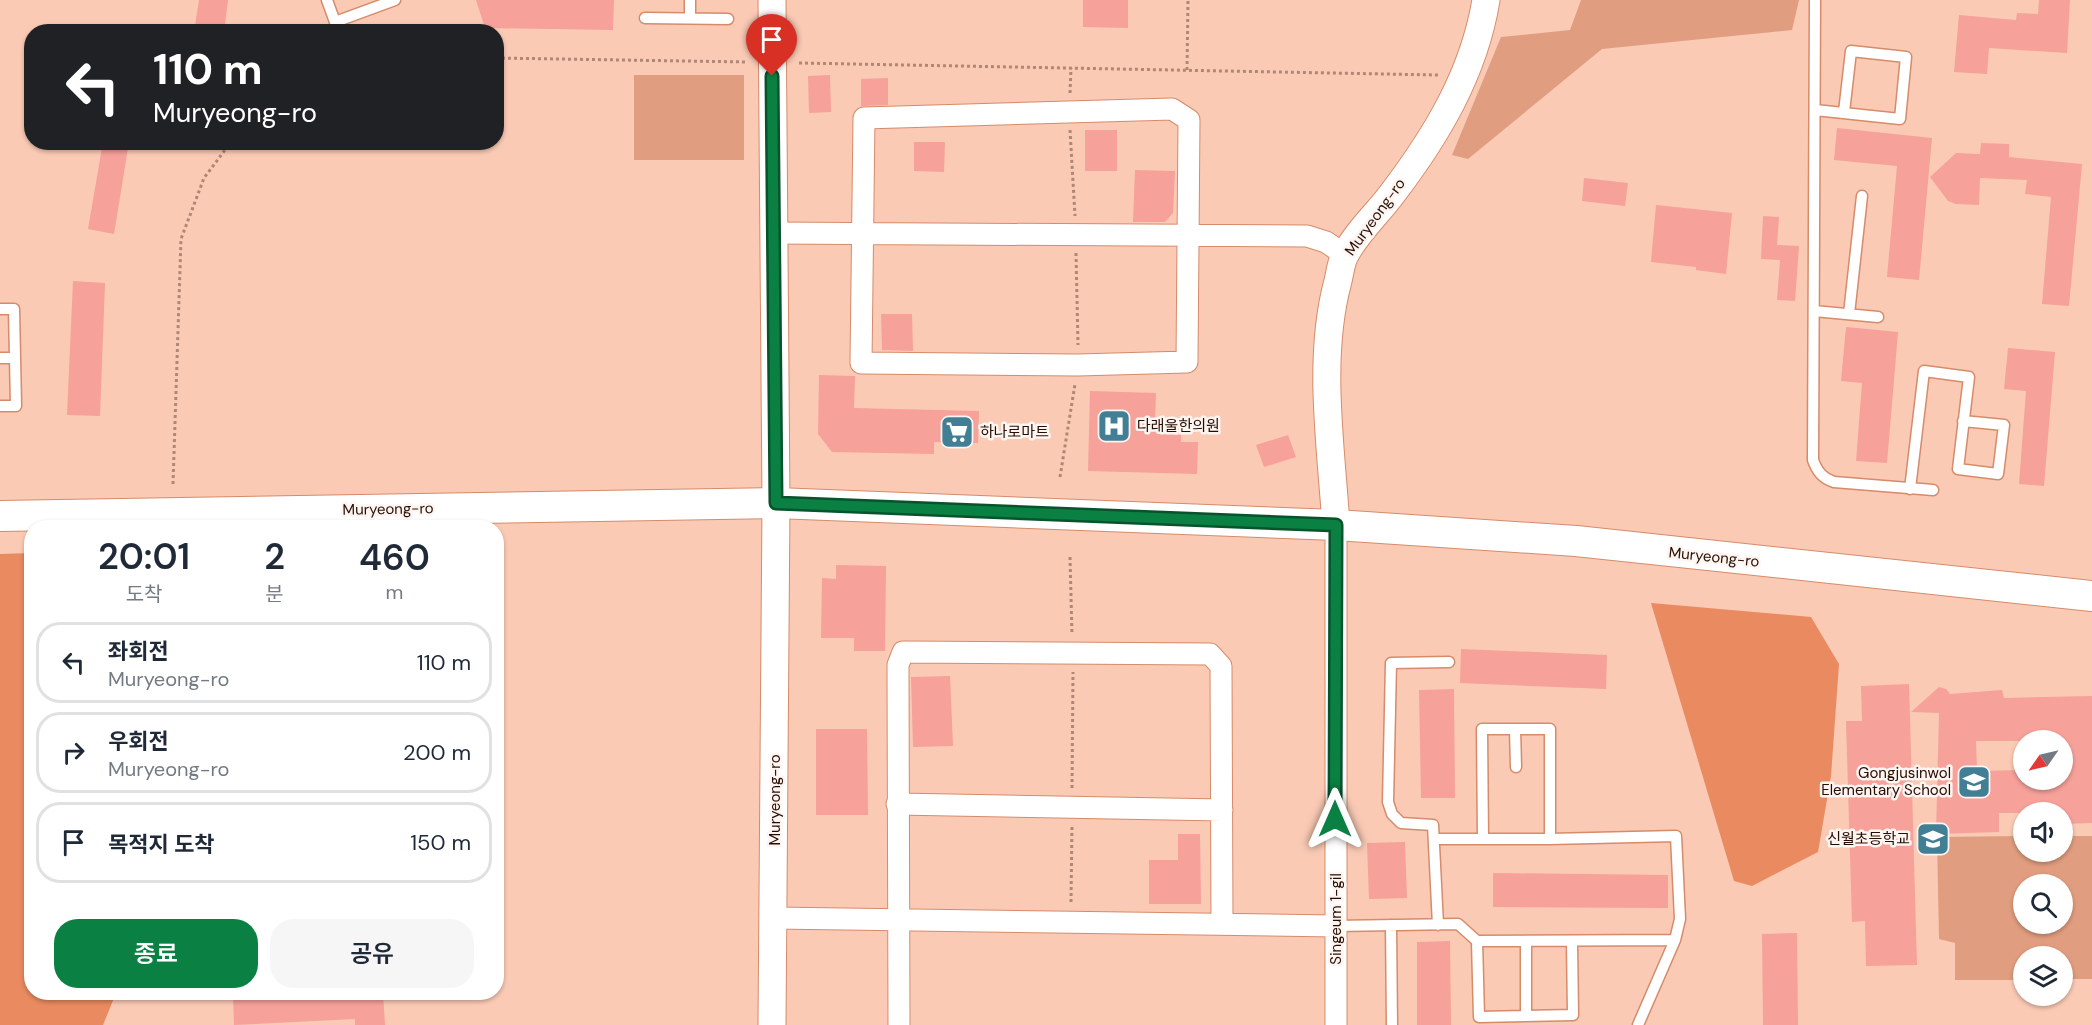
<!DOCTYPE html>
<html lang="ko">
<head>
<meta charset="utf-8">
<style>
  body { margin:0; font-family:"DM Sans","Noto Sans KR",sans-serif; background:#f6f6f7; color:#1f2937; height:100vh; display:flex; flex-direction:column; font-size:22px; white-space:nowrap }
  * { box-sizing:border-box; margin:0 }
  p { font-size:20px; color:#747a83 }
  .icon { flex:none; width:33px; height:33px; fill:none; stroke:currentColor; stroke-width:2; stroke-linecap:round; stroke-linejoin:round }
  .map { position:relative; flex:1; overflow:hidden }
  .panel { position:absolute; left:24px; top:520px; width:480px; height:480px; display:flex; flex-direction:column; background:#fff; border-radius:24px; box-shadow:0 2px 4px #0004 }
  .panel>* { flex:none }
  .guide { position:absolute; left:24px; top:24px; width:480px; height:126px; border-radius:24px; box-shadow:0 2px 4px #0004; background:#202124; color:#fff; overflow:hidden }
  .needle { width:39px; rotate:236deg }
  .buttons { position:absolute; left:2013px; top:730px; display:grid; gap:12px }
  .buttons a { display:grid; place-items:center; width:60px; height:60px; border-radius:50%; background:#fff; box-shadow:0 2px 4px #0004; font-size:30px }
  .pin { position:absolute; display:grid; place-items:center; width:51px; height:51px; color:#fff; margin:-62px -26px; border-radius:50% 50% 50% 0; rotate:-45deg; box-shadow:0 0 6px #0007 }
  .pin .icon { rotate:45deg }
  .me { position:absolute; width:66px; margin:-33px; rotate:0deg; stroke-linejoin:round; filter:drop-shadow(0 0 4px #0008) }
  .turn { display:flex; align-items:center; gap:21px; height:126px; padding:0 30px; font-size:27px }
  .turn .icon { width:78px; height:78px; stroke-width:2.5 }
  .turn b { display:block; font-size:42px; line-height:51px }
  .eta { display:flex; justify-content:space-evenly; align-items:center; height:102px; text-align:center }
  .eta b { font-size:36px; font-weight:600; line-height:42px }
  .cta { display:flex; gap:12px; margin-top:auto; padding:12px 30px }
  .cta a { flex:1; height:69px; border-radius:24px; background:#0b8043; color:#fff; font-size:24px; font-weight:600; line-height:69px; text-align:center }
  .cta a+a { background:#f6f6f7; color:#1f2937 }
  ul { padding:0; list-style:none }
  li { display:flex; align-items:center; gap:18px; height:81px; margin:0 12px 9px; padding:0 18px; border:3px solid #e0e1e3; border-radius:24px }
  li div { flex:1 }
  li b { display:block; font-size:22px }
  li em { font-style:normal }
  .map>svg:first-child { display:block }
</style>
</head>
<body>
<div class="map">
<svg width="2092" height="1025" viewBox="0 0 2092 1025">
  <rect width="100%" height="100%" fill="#facab5"/>
  <path fill="#e19d7f" fill-rule="evenodd" d="M 1581,0 L 1799,0 L 1792,30 L 1602,49 L 1468,159 L 1452,155 L 1501,37 L 1570,30 Z
    M 634,75 L 744,75 L 744,160 L 634,160 Z
    M 2023,836 L 2024,852 L 2062,852 L 2063,836 L 2092,836 L 2092,979 L 2063,979 L 2062,957 L 2024,957 L 2023,980 L 1955,980 L 1955,943 L 1939,939 L 1937,837 ZM 2024,885 L 2062,885 L 2062,924 L 2024,924 Z"/>
  <path fill="#e98a60" d="M 31,553 L 32,993 L 116,993 L 103,1025 L 0,1025 L 0,554 Z
    M 1651,603 L 1811,617 L 1839,664 L 1831,776 L 1818,852 L 1752,886 L 1734,881 Z"/>
  <path fill="#f6a19a" fill-rule="evenodd" d="M 199,0 L 228,0 L 224,32 L 194,32 Z
    M 476,0 L 614,0 L 613,30 L 485,28 Z
    M 1083,0 L 1128,0 L 1128,28 L 1083,27 Z
    M 2039,0 L 2070,0 L 2067,53 L 1989,48 L 1987,74 L 1954,72 L 1959,15 L 2016,20 L 2017,13 L 2038,14 Z
    M 830,75 L 831,112 L 809,113 L 808,76 Z
    M 888,78 L 888,105 L 861,106 L 861,79 Z
    M 1837,128 L 1932,138 L 1919,280 L 1887,277 L 1897,166 L 1834,160 Z
    M 1085,130 L 1117,130 L 1117,171 L 1085,171 Z
    M 103,142 L 129,142 L 114,234 L 88,229 Z
    M 914,142 L 945,142 L 944,172 L 914,171 Z
    M 1981,143 L 2009,144 L 2009,157 L 2082,164 L 2069,306 L 2042,304 L 2051,197 L 2025,194 L 2027,180 L 1980,178 L 1979,205 L 1956,204 L 1948,201 L 1930,177 L 1956,153 L 1980,154 Z
    M 1135,170 L 1175,171 L 1173,213 L 1165,222 L 1133,222 Z
    M 1584,178 L 1628,183 L 1625,206 L 1582,201 Z
    M 1656,205 L 1732,213 L 1726,274 L 1696,270 L 1696,267 L 1651,262 Z
    M 1763,216 L 1779,217 L 1777,245 L 1799,246 L 1795,301 L 1777,300 L 1780,260 L 1761,259 Z
    M 73,281 L 105,283 L 100,416 L 67,415 Z
    M 881,314 L 912,314 L 913,351 L 882,350 Z
    M 1846,327 L 1898,332 L 1887,463 L 1856,461 L 1862,383 L 1841,381 Z
    M 2008,348 L 2055,352 L 2044,486 L 2019,484 L 2026,391 L 2004,389 Z
    M 819,375 L 855,376 L 854,408 L 979,411 L 978,443 L 934,442 L 934,454 L 832,452 L 818,434 Z
    M 1090,391 L 1156,393 L 1155,420 L 1163,420 L 1163,427 L 1176,427 L 1175,435 L 1181,435 L 1181,442 L 1198,442 L 1197,474 L 1088,471 Z
    M 1288,435 L 1296,457 L 1264,467 L 1256,445 Z
    M 836,565 L 886,566 L 885,651 L 854,651 L 854,638 L 821,638 L 822,578 L 836,579 Z
    M 1461,649 L 1607,655 L 1606,689 L 1460,683 Z
    M 950,676 L 953,746 L 913,747 L 911,677 Z
    M 1909,684 L 1917,965 L 1866,966 L 1865,921 L 1852,922 L 1846,721 L 1862,721 L 1861,686 Z
    M 1939,687 L 1946,689 L 1950,694 L 2002,690 L 2004,698 L 2092,696 L 2092,823 L 2062,824 L 2062,813 L 1999,813 L 1999,832 L 1936,834 L 1939,713 L 1911,712 ZM 1976,741 L 2062,741 L 2062,780 L 2024,780 L 2024,770 L 1977,771 Z
    M 1454,689 L 1455,798 L 1421,798 L 1419,690 Z
    M 816,729 L 867,729 L 868,815 L 816,815 Z
    M 1178,834 L 1200,834 L 1201,904 L 1149,904 L 1149,860 L 1178,860 Z
    M 1405,842 L 1407,898 L 1369,899 L 1367,843 Z
    M 1493,873 L 1668,875 L 1668,908 L 1493,907 Z
    M 1797,933 L 1798,1025 L 1763,1025 L 1762,934 Z
    M 1450,941 L 1451,1025 L 1417,1025 L 1417,942 Z
    M 323,993 L 383,993 L 385,1025 L 355,1025 L 355,1019 L 234,1025 L 233,997 Z"/>
  <g fill="none" stroke-linecap="round" stroke-linejoin="round">
    <g stroke="#d68b6a" stroke-width="13">
      <path id="service" d="M 327,0 L 335,22 L 395,0
        M 690,0 L 690,18
        M 1815,0 L 1813,460 C 1817,471 1822,478 1834,482 L 1933,490
        M 645,18 L 728,19
        M 1815,110 L 1900,119 L 1906,57 L 1851,51 L 1844,112
        M 0,309 L 14,309 L 16,406 L 0,406
        M 1814,311 L 1878,317
        M 1849,314 L 1862,196
        M 0,358 L 15,358
        M 1910,489 L 1924,371 L 1969,377 L 1958,469 L 1998,474 L 2004,425 L 1963,421
        M 1515,729 L 1516,767
        M 1434,839 L 1550,839 L 1550,729 L 1482,729 L 1483,839
        M 1550,839 L 1676,836 L 1680,919 L 1675,940 L 1638,1025
        M 1391,925 L 1392,1025
        M 1438,925 L 1433,825 L 1401,823 L 1392,814 L 1388,802 L 1391,663 L 1449,662
        M 1336,926 L 1458,924 L 1477,941 L 1675,940
        M 1477,941 L 1479,1017 L 1573,1015 L 1572,942
        M 1526,942 L 1526,1016"/>
    </g>
    <g stroke="#d68b6a" stroke-width="23">
      <path id="minor" d="M 1172,109 L 1189,120 L 1187,362 L 1078,365 L 861,363 L 864,118 Z
        M 773,233 L 1307,236 L 1326,242 L 1345,255
        M 1336,525 L 1336,1025
        M 897,804 L 1222,810
        M 774,918 L 1336,926
        M 899,1025 L 898,665 L 903,652 L 1210,654 L 1221,666 L 1222,924"/>
    </g>
    <g stroke="#d68b6a" stroke-width="29">
      <path id="tertiary" d="M 772,0 L 776,503 L 772,1025
        M 1336,525 C 1331,446 1317,358 1338,281 C 1340,273 1341,262 1345,255 C 1356,233 1378,213 1392,194 C 1437,135 1474,73 1486,0"/>
    </g>
    <g stroke="#d68b6a" stroke-width="32">
      <path id="secondary" d="M 0,516 L 776,503 L 1336,525 L 1576,541 L 2092,596"/>
    </g>
    <path stroke="#b08776" stroke-width="3" stroke-dasharray="3 3" stroke-linecap="butt" d="M 496,58 L 748,62
      M 799,63 L 1438,75
      M 1187,70 L 1188,0
      M 1070,93 L 1071,68
      M 1070,130 L 1075,216
      M 1076,253 L 1078,345
      M 1060,477 L 1075,384
      M 173,484 L 181,239 L 204,178 L 231,142
      M 1070,557 L 1072,635
      M 1072,788 L 1073,672
      M 1071,902 L 1072,825"/>
    <use href="#service" stroke="#fff" stroke-width="10"/>
    <use href="#minor" stroke="#fff" stroke-width="21"/>
    <use href="#tertiary" stroke="#fff" stroke-width="27"/>
    <use href="#secondary" stroke="#fff" stroke-width="30"/>
  </g>
  <g fill="none" stroke-linecap="round" stroke-linejoin="round">
    <g stroke="#07532c" stroke-width="15">
      <path id="route" d="M 772,76 L 776,503 L 1336,525 L 1335,819"/>
    </g>
    <use href="#route" stroke="#0b8043" stroke-width="10"/>
  </g>
  <defs>
    <g id="hospital-square" transform="scale(1.725)"><rect x="-9" y="-9" width="18" height="18" rx="4" fill="#427f95" stroke="#fdf5f1"/><path d="M-5-5h3v3.5h4V-5h3V5h-3V1.5h-4V5h-3Z" fill="#fff"/></g>
    <g id="supermarket-square" transform="scale(1.725)"><rect x="-9" y="-9" width="18" height="18" rx="4" fill="#427f95" stroke="#fdf5f1"/><path d="M-6-5.5h2.5l.6 2H6L4.5 2H-2.5L-4.4-4H-6ZM-1.5 3.2a1.3 1.3 0 1 0 .1 0ZM3 3.2a1.3 1.3 0 1 0 .1 0Z" fill="#fff"/></g>
    <g id="school-square" transform="scale(1.725)"><rect x="-9" y="-9" width="18" height="18" rx="4" fill="#427f95" stroke="#fdf5f1"/><path d="M0-5L7-2L0 1L-7-2ZM-4 1L0 2.5L4 1V4Q0 6-4 4Z" fill="#fff"/></g>
  </defs>
  <g fill-rule="evenodd">
    <use href="#hospital-square" x="1114" y="426"/>
    <use href="#supermarket-square" x="957" y="432"/>
    <use href="#school-square" x="1974" y="782"/>
    <use href="#school-square" x="1933" y="839"/>
  </g>
  <g text-anchor="middle" dominant-baseline="central" stroke-width="5" stroke-linejoin="round" paint-order="stroke">
    <g font-size="15" fill="#270c02" stroke="#fdf5f1">
      <text transform="translate(1375 217) rotate(-54)">Muryeong-ro</text>
      <text transform="translate(388 509) rotate(-1)">Muryeong-ro</text>
      <text transform="translate(1714 557) rotate(6)">Muryeong-ro</text>
      <text transform="translate(775 800) rotate(-90)">Muryeong-ro</text>
      <text transform="translate(1336 919) rotate(-90)">Singeum 1-gil</text>
    </g>
    <g font-size="15" fill="#270c02" stroke="#fdf5f1" text-anchor="start">
      <text x="1137" y="426">다래울한의원</text>
      <text x="980" y="432">하나로마트</text>
      <text x="1951" y="773" text-anchor="end">Gongjusinwol<tspan x="1951" dy="17">Elementary School</tspan></text>
      <text x="1910" y="839" text-anchor="end">신월초등학교</text>
    </g>
  </g>
</svg>
<div class="buttons">
<a><svg class="needle" viewBox="-14 -14 28 28"><path d="M0-13l5 13h-10z" fill="#e53935"/><path d="M0 13l5-13h-10z" fill="#747a83"/></svg></a>
<a><svg class="icon" aria-label="sound" viewBox="0 0 24 24"><path d="M4 9h4l5-4v14l-5-4H4zM17 9q2 3 0 6"/></svg></a>
<a><svg class="icon" aria-label="search" viewBox="0 0 24 24"><circle cx="10" cy="10" r="6"/><path d="M15 15l6 6"/></svg></a>
<a><svg class="icon" aria-label="layers" viewBox="0 0 24 24"><path d="M12 4l9 5-9 5-9-5zM3 14l9 5 9-5"/></svg></a>
</div>
<div class="pin" style="left:772px;top:76px;background:#d93025"><svg class="icon" aria-label="arrive" viewBox="0 0 24 24"><path d="M6 21V4h12l-3 4 3 4H6"/></svg></div>
<svg class="me" style="left:1335px;top:819px" viewBox="-20 -20 40 40"><path d="M0-17L14 15 0 8-14 15z" fill="#0b8043" stroke="#fff" stroke-width="4"/></svg>
<div class="guide">
<div class="turn"><svg class="icon" aria-label="left" viewBox="0 0 24 24"><path d="M17 20v-9H6M10 6l-5 5 5 5"/></svg><div><b>110 m</b>Muryeong-ro</div></div>
</div>
<section class="panel">
<div class="eta">
<div><b>20:01</b><p>도착</p></div>
<div><b>2</b><p>분</p></div>
<div><b>460</b><p>m</p></div>
</div>
<ul>
<li><svg class="icon" aria-label="left" viewBox="0 0 24 24"><path d="M17 20v-9H6M10 6l-5 5 5 5"/></svg><div><b>좌회전</b><p>Muryeong-ro</p></div><em>110 m</em></li>
<li><svg class="icon" aria-label="right" viewBox="0 0 24 24"><path d="M7 20v-9h11M14 6l5 5-5 5"/></svg><div><b>우회전</b><p>Muryeong-ro</p></div><em>200 m</em></li>
<li><svg class="icon" aria-label="arrive" viewBox="0 0 24 24"><path d="M6 21V4h12l-3 4 3 4H6"/></svg><div><b>목적지 도착</b></div><em>150 m</em></li>
</ul>
<div class="cta"><a>종료</a><a>공유</a></div>
</section>
</div>
</body>
</html>
